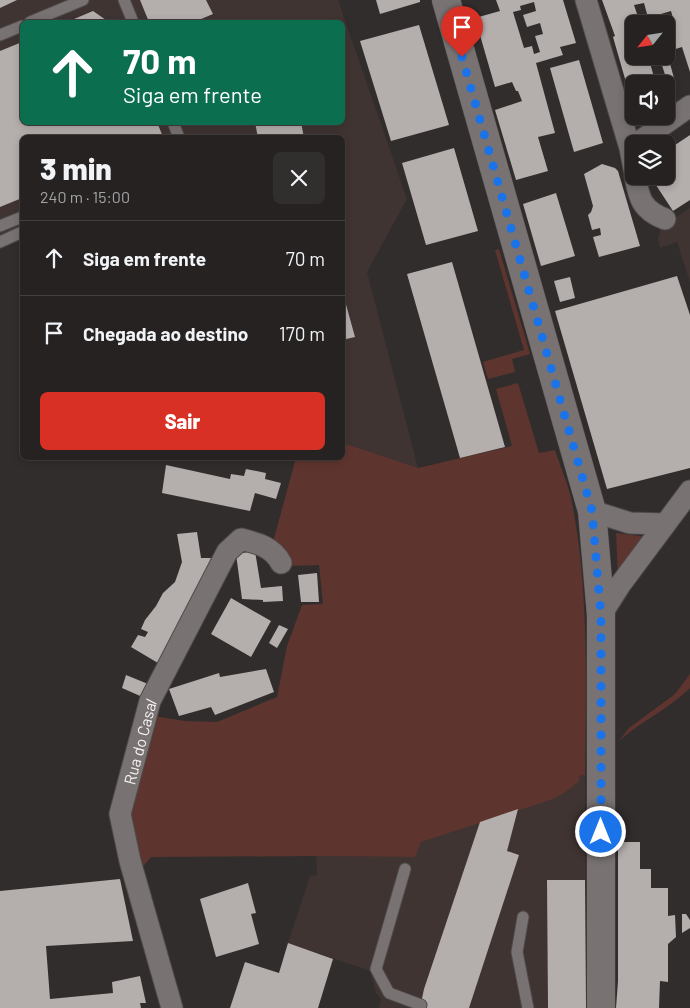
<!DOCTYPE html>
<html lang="pt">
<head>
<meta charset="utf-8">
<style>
  body { margin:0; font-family:Barlow,sans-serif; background:#312f2e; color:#f1f3f6; height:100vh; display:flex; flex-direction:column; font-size:19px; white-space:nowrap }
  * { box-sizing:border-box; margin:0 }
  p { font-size:16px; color:#a3a4a5 }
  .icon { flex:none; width:28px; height:28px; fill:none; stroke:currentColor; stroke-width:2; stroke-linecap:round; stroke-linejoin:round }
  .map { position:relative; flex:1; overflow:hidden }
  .sheet { position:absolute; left:20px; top:135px; width:325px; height:325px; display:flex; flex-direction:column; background:#252221; border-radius:8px; box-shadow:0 2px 8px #0003,0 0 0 1px #423f3f }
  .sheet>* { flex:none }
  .hud { position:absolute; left:20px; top:20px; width:325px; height:105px; border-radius:8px; box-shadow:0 2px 8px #0003,0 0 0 1px #423f3f; background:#0b6e4f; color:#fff; overflow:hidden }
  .needle { width:32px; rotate:240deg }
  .buttons { position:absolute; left:625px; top:15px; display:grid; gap:10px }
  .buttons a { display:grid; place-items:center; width:50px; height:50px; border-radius:8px; background:#252221; box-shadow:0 2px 8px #0003,0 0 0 1px #423f3f; font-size:25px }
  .pin { position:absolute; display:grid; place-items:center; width:42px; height:42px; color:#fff; margin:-51px -21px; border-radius:50% 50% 50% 0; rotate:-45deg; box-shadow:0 0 5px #0007 }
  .pin .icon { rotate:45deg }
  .me { position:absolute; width:55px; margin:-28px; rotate:0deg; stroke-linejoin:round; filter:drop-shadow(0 0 4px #0008) }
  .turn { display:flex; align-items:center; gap:18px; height:105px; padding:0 20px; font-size:22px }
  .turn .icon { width:65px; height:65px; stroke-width:2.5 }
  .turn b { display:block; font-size:35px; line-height:42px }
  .round { display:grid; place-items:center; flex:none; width:52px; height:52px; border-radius:8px; background:#312f2e }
  .headline { display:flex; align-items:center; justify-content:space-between; height:85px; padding:0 20px }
  h1 { font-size:30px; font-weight:800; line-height:38px }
  .cta { display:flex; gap:10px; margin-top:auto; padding:10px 20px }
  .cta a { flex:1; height:58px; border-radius:8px; background:#d93025; color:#fff; font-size:20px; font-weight:800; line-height:58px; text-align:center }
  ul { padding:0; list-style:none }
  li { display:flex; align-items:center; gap:15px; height:75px; padding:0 20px; border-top:1px solid #423f3f }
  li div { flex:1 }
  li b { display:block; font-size:19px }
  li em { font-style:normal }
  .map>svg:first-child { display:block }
</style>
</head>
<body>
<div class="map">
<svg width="690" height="1008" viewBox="0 0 690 1008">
  <rect width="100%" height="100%" fill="#312d2c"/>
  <path fill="#3f3432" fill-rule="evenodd" d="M 0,0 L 338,0 L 407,199 L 367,272 L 418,468 L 343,443 L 342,138 L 22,138 L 22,238 L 0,248 ZM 22,22 L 342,22 L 342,122 L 22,122 Z
    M 690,208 L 690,282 L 677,242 L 660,248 L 658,239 L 661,227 Z
    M 585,775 L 586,1008 L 379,1008 L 381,999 L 376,993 L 370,971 L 288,943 L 310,876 L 317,875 L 316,856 L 415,857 L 421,842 L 518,809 L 579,776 Z"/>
  <path fill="#5e352e" d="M 499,249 L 530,354 L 512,359 L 515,372 L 488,379 L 483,362 L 524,350 L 495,250 Z
    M 518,383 L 539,453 L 555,450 C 561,469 570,488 573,508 C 589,593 586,688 585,775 L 579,776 L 579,781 L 567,791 L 553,799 L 421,842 L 415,857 L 316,856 L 151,857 L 141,869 L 126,816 L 154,716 L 185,721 L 217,722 L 277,697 L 287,646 L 302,605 L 323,604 L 319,565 L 290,566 L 273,542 L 296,458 L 342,458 L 343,443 L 418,468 L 512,446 L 496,389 Z
    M 616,533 L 647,537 L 618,577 Z
    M 690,674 L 690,688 C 669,709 641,721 619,741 L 629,728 L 675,694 Z"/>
  <path fill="#b4aead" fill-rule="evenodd" d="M 0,0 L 17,0 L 0,8 Z
    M 140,0 L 206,0 L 213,14 L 194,22 L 149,22 Z
    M 376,0 L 420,0 L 420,2 L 380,14 Z
    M 496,0 L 563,0 L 576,43 L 560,47 L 563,55 L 536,63 L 555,133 L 538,137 L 548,171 L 516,180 L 495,110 L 522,101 L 518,91 L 516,91 L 512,82 L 495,87 L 475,18 L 500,11 ZM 534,2 L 536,11 L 523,15 L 527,27 L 540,23 L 543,34 L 535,36 L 540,52 L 534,54 L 532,46 L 524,48 L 513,12 L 521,10 L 520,6 Z
    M 602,0 L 690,0 L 690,72 L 682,47 L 666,52 L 666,48 L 672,46 L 668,36 L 666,37 L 666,31 L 676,29 L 671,11 L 654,16 L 656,24 L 634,24 L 634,56 L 648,56 L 656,84 L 634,84 L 634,110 L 613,37 L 615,36 ZM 644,3 L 647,14 L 638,17 L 634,5 Z
    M 93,11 L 109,22 L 67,22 Z
    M 419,25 L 449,125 L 391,141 L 360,41 Z
    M 22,42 L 22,122 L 157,122 L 163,137 L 22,138 L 22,198 L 0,207 L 0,51 Z
    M 659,56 L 668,56 L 675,82 L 668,84 Z
    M 579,60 L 603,143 L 574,152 L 550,68 Z
    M 255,122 L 301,122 L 304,138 L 258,138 Z
    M 690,135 L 690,200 L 673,211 L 650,176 L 666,176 L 666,151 Z
    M 454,148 L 478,231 L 426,245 L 402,163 Z
    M 602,164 L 615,168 L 618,171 L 640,246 L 599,257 L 593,237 L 601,235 L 600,228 L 592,230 L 588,215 L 591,212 L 593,206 L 584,174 Z
    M 556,193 L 575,256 L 541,266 L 523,204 Z
    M 452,262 L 505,447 L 460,458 L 407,274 Z
    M 677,276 L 690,315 L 690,468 L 607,489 L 555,311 Z
    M 570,277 L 575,298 L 560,302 L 554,281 Z
    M 342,290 L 355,337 L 342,340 Z
    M 166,465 L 230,479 L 231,474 L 244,476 L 246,469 L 266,473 L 265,479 L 281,483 L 276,499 L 255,493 L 250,511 L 162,493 Z
    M 197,532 L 201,558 L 211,558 L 203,591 L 163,666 L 131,647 L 138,635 L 145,637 L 148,632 L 141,629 L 145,620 L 156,606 L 163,593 L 175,582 L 182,562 L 177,534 Z
    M 255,551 L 261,588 L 282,586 L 283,601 L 263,602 L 263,600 L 242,599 L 236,554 Z
    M 317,573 L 319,602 L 301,602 L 298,575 Z
    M 231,598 L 271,621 L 251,657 L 211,634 Z
    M 279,625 L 288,629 L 277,648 L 269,643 Z
    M 266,669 L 274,692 L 215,715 L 211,707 L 179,716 L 169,689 L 219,673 L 220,677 Z
    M 126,675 L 153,686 L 147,699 L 122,688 Z
    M 518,809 L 507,851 L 519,855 L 469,1008 L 420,1008 L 424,989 L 480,822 Z
    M 618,842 L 640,842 L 640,869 L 651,869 L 651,888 L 668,888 L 668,916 L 675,915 L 676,937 L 668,944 L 668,982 L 660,981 L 659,1008 L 616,1008 L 618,981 Z
    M 120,879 L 133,941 L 46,946 L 50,999 L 113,993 L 112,982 L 140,976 L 146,1003 L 140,1003 L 141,1008 L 0,1008 L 0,891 Z
    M 547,880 L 585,880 L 586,1008 L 548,1008 Z
    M 248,883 L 256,913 L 251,914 L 259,944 L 216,957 L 200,899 Z
    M 682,914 L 686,914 L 690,920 L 690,928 L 682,933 Z
    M 288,943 L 333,959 L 318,1008 L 230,1008 L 245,962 L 279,973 Z"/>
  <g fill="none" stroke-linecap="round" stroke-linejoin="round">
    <g stroke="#4e4b4b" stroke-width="13">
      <path id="service" d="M 124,0 L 133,22
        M 30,22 L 83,0
        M 0,35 L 22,26
        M 173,122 L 179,138
        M 0,226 L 22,217
        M 0,242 L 22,232
        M 405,869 L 376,969 L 389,993 L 421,1005
        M 523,917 L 517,952 L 528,1008"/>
    </g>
    <g stroke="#4e4b4b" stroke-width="23">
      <g id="minor">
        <path d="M 586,0 L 630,148 L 634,169"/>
        <path d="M 636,144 L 690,106"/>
        <path d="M 635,176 C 639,199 642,210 665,219"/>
        <path d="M 592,511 L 630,523 L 665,524"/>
        <path d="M 601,615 L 620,585 L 690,491"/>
        <path id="s1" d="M 172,1008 L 130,861 L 120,814 L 150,701 L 227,552 L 241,539 C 257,543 273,547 281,563"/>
      </g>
    </g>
    <g stroke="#4e4b4b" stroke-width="29">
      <path id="tertiary" d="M 446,0 L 592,511 L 601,615 L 601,1008"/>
    </g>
    <use href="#service" stroke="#787372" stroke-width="11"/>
    <use href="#minor" stroke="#787372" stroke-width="21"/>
    <use href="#tertiary" stroke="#787372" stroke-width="28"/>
  </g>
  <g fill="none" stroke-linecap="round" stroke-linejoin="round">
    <path stroke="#1a73e8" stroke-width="9" stroke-dasharray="0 16.2" d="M 462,57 L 592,511 L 601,615 L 601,832"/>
  </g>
  <g text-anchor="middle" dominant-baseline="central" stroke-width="5" stroke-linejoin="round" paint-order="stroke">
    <g font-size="16" fill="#f7f4f4" stroke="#312d2c">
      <text stroke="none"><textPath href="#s1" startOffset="276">Rua do Casal</textPath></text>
    </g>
  </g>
</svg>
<div class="buttons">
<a><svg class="needle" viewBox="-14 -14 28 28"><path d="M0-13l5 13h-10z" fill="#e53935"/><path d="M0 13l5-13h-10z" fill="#a3a4a5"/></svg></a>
<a><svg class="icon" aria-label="sound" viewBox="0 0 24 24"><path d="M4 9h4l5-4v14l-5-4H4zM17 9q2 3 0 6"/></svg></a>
<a><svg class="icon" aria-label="layers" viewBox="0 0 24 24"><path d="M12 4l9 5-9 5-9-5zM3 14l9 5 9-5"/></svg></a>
</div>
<div class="pin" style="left:462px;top:57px;background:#d93025"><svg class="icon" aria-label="arrive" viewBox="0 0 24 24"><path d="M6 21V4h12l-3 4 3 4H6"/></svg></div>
<svg class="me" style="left:601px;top:832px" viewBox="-20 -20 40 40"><circle r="17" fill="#1a73e8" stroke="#fff" stroke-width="3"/><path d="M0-11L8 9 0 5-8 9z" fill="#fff"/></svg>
<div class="hud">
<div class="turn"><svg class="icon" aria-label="ahead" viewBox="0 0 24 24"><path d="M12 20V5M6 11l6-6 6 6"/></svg><div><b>70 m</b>Siga em frente</div></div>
</div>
<section class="sheet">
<div class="headline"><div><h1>3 min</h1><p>240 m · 15:00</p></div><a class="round"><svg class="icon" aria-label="close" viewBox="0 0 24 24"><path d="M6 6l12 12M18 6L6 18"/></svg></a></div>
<ul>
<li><svg class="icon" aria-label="ahead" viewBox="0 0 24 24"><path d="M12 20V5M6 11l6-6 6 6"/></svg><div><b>Siga em frente</b></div><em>70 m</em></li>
<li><svg class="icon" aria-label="arrive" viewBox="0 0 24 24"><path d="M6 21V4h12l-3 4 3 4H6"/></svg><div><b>Chegada ao destino</b></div><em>170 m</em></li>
</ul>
<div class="cta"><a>Sair</a></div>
</section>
</div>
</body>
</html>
